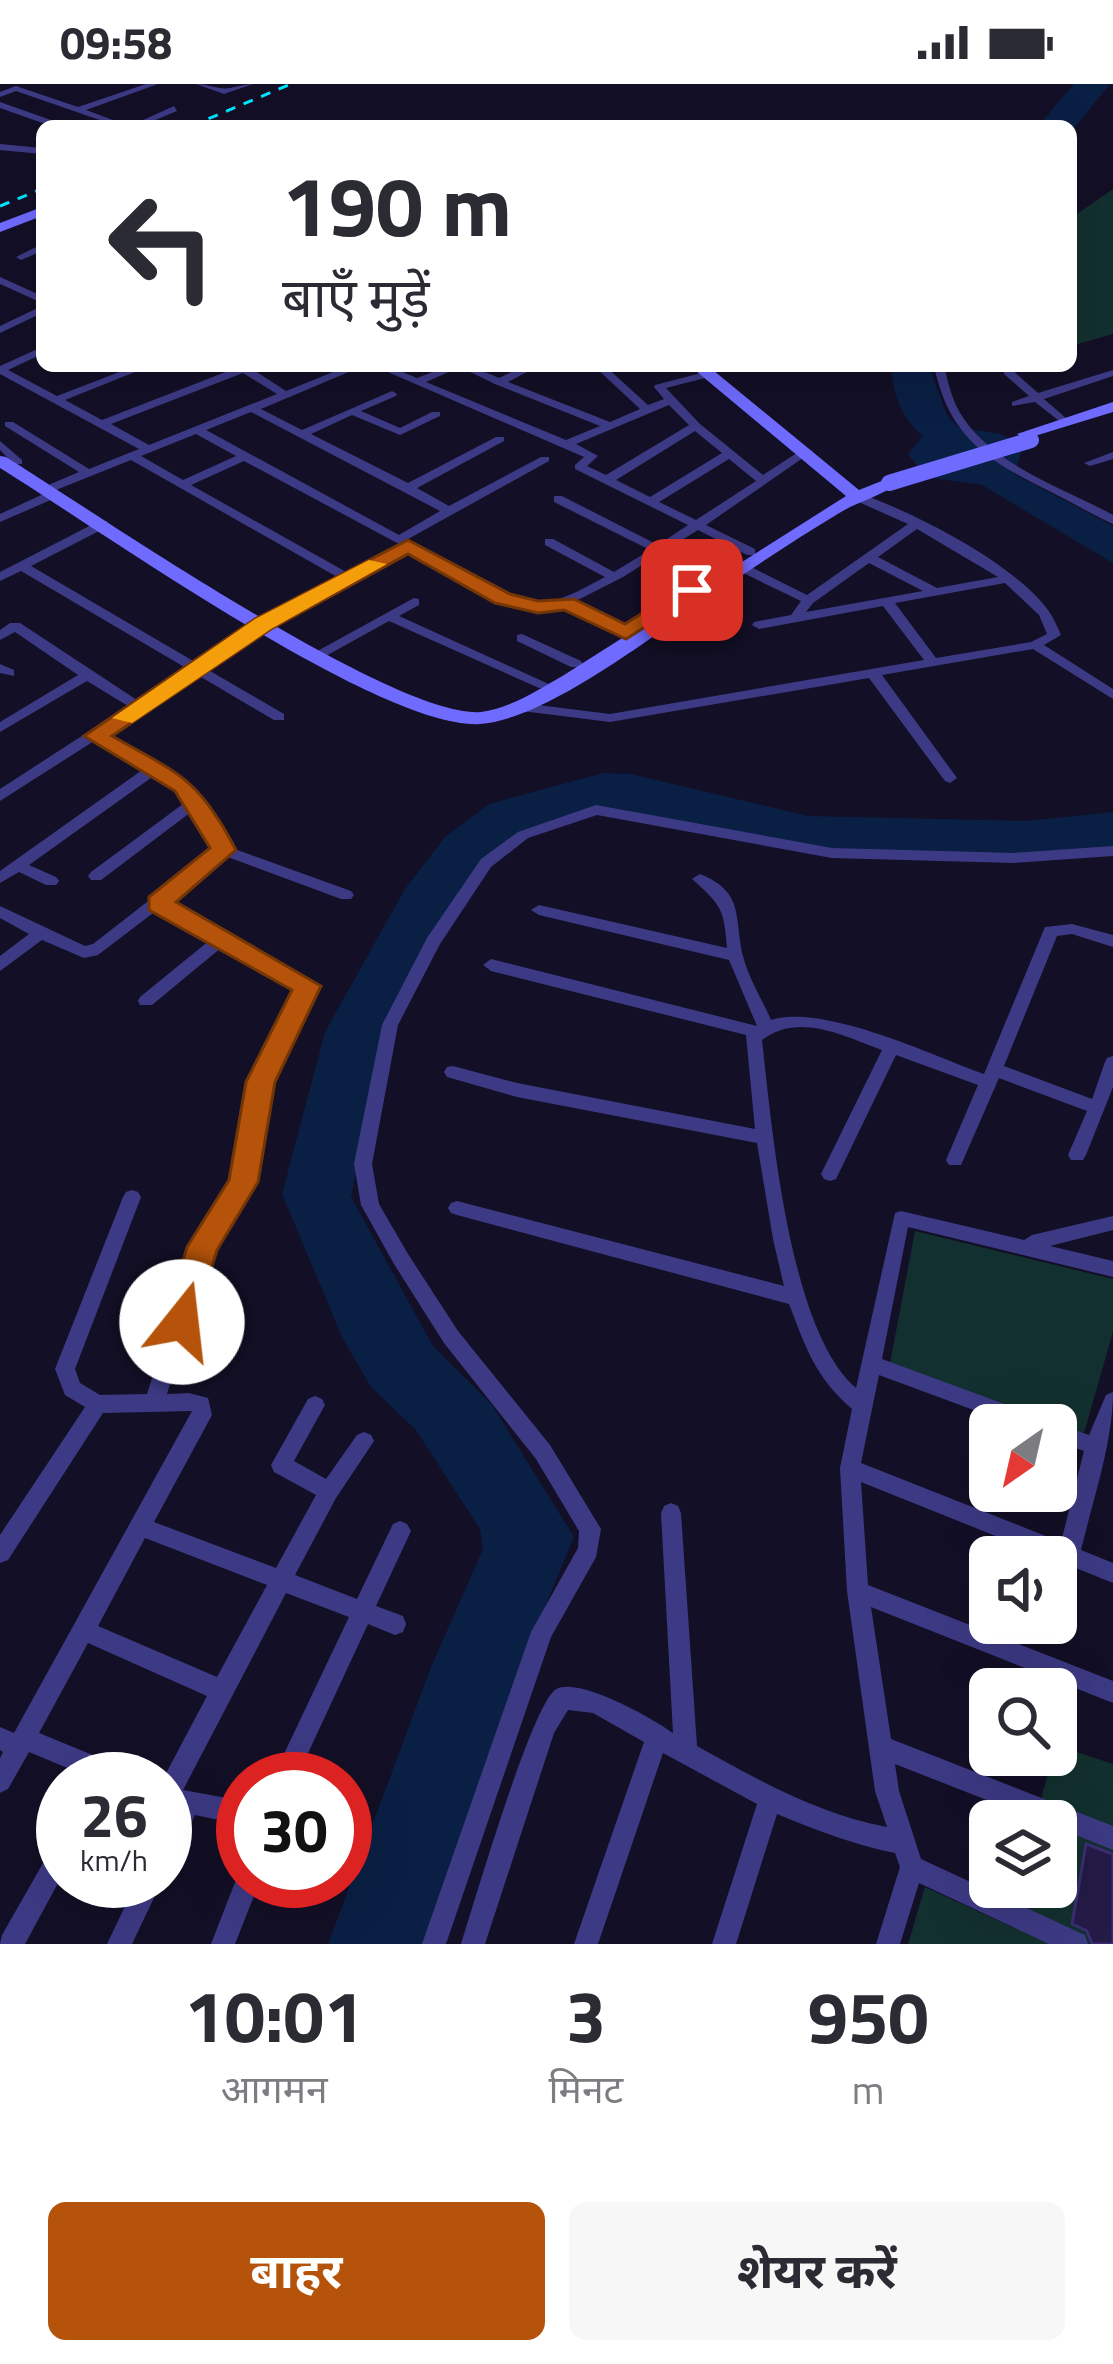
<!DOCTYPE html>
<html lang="hi">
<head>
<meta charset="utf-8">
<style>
  body { margin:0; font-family:"Titillium Web","Noto Sans Devanagari",sans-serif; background:#f7f7f7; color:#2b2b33; height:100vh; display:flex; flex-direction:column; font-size:45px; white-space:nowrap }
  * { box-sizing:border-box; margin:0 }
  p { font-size:39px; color:#7c7c81 }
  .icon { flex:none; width:66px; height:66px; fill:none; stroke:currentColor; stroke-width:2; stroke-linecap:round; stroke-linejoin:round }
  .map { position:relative; height:1860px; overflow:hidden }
  .side { display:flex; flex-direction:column; background:#fff; flex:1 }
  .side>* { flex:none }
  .guide { position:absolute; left:36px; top:36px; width:1041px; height:252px; border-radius:18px; box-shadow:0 12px 48px #0002; background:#fff; color:#2b2b33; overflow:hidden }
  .needle { width:78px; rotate:214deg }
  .buttons { position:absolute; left:969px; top:1320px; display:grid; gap:24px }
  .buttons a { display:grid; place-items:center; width:108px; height:108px; border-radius:18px; background:#fff; box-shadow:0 12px 48px #0002; font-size:60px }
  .speed { position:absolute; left:36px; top:1668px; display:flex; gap:24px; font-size:60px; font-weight:700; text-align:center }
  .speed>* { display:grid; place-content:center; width:156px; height:156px; border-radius:50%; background:#fff; box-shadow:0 12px 48px #0002; line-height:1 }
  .speed small { font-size:30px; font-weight:400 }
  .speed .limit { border:18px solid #d22; background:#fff; color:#111 }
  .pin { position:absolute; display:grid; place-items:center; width:102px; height:102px; color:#fff; margin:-51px; border-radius:24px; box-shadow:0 6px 18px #0006 }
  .me { position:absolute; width:132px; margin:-66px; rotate:16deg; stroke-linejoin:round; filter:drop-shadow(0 0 9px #0008) }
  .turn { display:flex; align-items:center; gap:42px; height:252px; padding:0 48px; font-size:54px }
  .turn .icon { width:156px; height:156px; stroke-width:2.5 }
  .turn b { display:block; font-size:84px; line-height:102px }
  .eta { display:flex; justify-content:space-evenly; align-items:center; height:204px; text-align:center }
  .eta b { font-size:72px; font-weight:700; line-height:84px }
  .button { display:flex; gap:24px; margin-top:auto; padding:24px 48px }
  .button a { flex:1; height:138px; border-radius:18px; background:#b45309; color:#fff; font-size:48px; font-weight:700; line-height:138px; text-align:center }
  .button a+a { background:#f7f7f7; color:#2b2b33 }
  .status { display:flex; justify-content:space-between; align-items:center; height:84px; padding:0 60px; background:#fff; direction:ltr }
  .status svg { height:33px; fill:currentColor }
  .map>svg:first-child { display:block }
</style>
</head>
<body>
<div class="status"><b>09:58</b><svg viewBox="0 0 49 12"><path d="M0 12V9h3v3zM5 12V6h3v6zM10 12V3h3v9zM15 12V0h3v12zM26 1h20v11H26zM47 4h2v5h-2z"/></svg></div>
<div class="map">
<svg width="1113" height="1860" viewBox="0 0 1113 1860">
  <rect width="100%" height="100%" fill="#130f26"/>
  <path fill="#12302f" d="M 1113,105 L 1113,250 L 1071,262 L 1071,134 Z
    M 915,1147 L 1113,1195 L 1113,1248 L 1084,1349 L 890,1279 Z
    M 1056,1661 L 1113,1680 L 1113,1860 L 908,1860 L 925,1803 L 1014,1844 L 1021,1803 L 1056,1803 L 1056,1737 L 1035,1737 Z"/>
  <path fill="#0a1f44" d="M 1074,0 L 1110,0 L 1071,48 L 1071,42 L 1038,42 Z
    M 892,282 L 929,282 L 947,331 L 959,344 L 1001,350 L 1023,363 L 1014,390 L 1113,442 L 1113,479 L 982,401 L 926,393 L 908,370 L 923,352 C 903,337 891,307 892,282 Z
    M 603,689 L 631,690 L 808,732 L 1026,737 L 1113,728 L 1113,767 L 1035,775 L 805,769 L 621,725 L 533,745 L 484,781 L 383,958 L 351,1113 L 433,1262 L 492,1321 L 574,1453 L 522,1578 L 425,1860 L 328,1860 L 431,1583 L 483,1465 L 480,1445 L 416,1346 L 371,1303 L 343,1255 L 282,1110 L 325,948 L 405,805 L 445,753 L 489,720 Z"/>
  <path fill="#241b47" stroke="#3b2d73" stroke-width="3" d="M 1086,1760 L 1113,1770 L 1113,1860 L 1092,1860 L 1087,1847 L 1072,1840 Z"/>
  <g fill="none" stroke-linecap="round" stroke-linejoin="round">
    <path fill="#3d3a85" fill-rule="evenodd" d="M 146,0 L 158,0 L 86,26 L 129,42 L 117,42 L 16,7 L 0,13 L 0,8 L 16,2 L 78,23 Z
      M 196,0 C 205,0 212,3 220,4 C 230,6 242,0 253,0 L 224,10 Z
      M 0,18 L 62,40 L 63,42 L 51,42 L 0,24 Z
      M 174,22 L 177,27 L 141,42 L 130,42 Z
      M 0,60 L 42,64 L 42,70 L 0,66 Z
      M 42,160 L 42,167 L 21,176 L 16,173 Z
      M 0,193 L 42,212 L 42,219 L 0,200 Z
      M 42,222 L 42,229 L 0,249 L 0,242 Z
      M 42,263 L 42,270 L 8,286 L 57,312 L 135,282 L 150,282 L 65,316 L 102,336 L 236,284 L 235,282 L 255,282 L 252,285 L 286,307 L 348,282 L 363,282 L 261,325 L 302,346 L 392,307 L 397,310 L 396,312 L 361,327 L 400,344 L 432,328 L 440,328 L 440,332 L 400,351 L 352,331 L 311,350 L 408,399 L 496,353 L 504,353 L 504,357 L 417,404 L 449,422 L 541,373 L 549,373 L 549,377 L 399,460 L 244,377 L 191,401 L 348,489 L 408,458 C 449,475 497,523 544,518 C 565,516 586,503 605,493 L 545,461 L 545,455 L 553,455 L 614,488 L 650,466 L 554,418 L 554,412 L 562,412 L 658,461 L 688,441 L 575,385 L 575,381 L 584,373 L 374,282 L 388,282 L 417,294 C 452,280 464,278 499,294 L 524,282 L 538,282 L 508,298 L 610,338 L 640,325 L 594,282 L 605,282 L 648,321 L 664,315 L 654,303 L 655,301 L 709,287 L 713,288 L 713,292 L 666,304 L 700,340 L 763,391 L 803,365 L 813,367 L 706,441 L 755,465 L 755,471 L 747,471 L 698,446 L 623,493 L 574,518 L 631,546 L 631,552 L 621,552 L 563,522 L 541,527 L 502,519 L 468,503 L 408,467 L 268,543 L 205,584 L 284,630 L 284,636 L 274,636 L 196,590 L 146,623 L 145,627 L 138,628 L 103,651 L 160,681 L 202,714 L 229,763 L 351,807 L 354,811 L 351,815 L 341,815 L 225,772 L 167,818 L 313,899 L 315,903 L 269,998 L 252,1098 L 212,1165 L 167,1310 L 189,1309 L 208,1314 L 212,1331 L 154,1438 L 276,1484 L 316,1411 L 274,1388 L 271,1381 L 308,1315 L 315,1312 L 322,1315 L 325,1321 L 294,1377 L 326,1395 L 357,1351 L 364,1348 L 371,1351 L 374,1357 L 336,1414 L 295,1491 L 357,1515 L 393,1440 L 400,1437 L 407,1440 L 411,1447 L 376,1522 L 403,1532 L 406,1540 L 403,1548 L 395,1551 L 368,1540 L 296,1695 L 272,1695 L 349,1533 L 286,1509 L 183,1706 L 243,1717 L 243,1741 L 195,1731 L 173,1775 L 165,1779 L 165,1741 L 171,1728 L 165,1728 L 165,1695 L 163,1695 L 207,1612 L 88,1559 L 39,1649 L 112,1679 L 116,1687 L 112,1695 L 88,1695 L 89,1693 L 29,1668 L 8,1705 L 0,1709 L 0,1674 L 3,1668 L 0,1666 L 0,1643 L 14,1649 L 192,1327 L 103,1329 L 8,1476 L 0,1479 L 0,1451 L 85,1323 L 65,1311 L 55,1285 L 123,1113 L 126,1108 L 132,1106 L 138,1108 L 141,1113 L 75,1285 L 80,1299 L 100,1311 L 147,1310 L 194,1163 L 234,1097 L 251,998 L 298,905 L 222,863 L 152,921 L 140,921 L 138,917 L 140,913 L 210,856 L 157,826 L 98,871 L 84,874 L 42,856 L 0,887 L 0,872 L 29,850 L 0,834 L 0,822 L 85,862 L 93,860 L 215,765 L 195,725 L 101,796 L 91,796 L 88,792 L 91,788 L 187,717 L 155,691 L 29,781 L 56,793 L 59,797 L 56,801 L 46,801 L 19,788 L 0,799 L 0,787 L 145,684 L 94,657 L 0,717 L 0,705 L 128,622 L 87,597 L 0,648 L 0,638 L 78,591 L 15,548 L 0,556 L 0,546 L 10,539 L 20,539 L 137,616 L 186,584 L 21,487 L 0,497 L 0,488 L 99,437 L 107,437 L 107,443 L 31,482 L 195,578 L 258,537 L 339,494 L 131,376 L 56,406 L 62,409 L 60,412 L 0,438 L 0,430 L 50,407 L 44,404 L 46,402 L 79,388 L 5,342 L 5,338 L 13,338 L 89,385 L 139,365 L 0,290 L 0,282 ZM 460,283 L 495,300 L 600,342 L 566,356 L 426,298 ZM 243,289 L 277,310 L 149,361 L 111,340 ZM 669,321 L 689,341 L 606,391 L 587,382 L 598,372 L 576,360 ZM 251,328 L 440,427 L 399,451 L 206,346 ZM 695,347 L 722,369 L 650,413 L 616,396 ZM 196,350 L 236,372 L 183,396 L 141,372 ZM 729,375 L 756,397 L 696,436 L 659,418 ZM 145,1454 L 267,1501 L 217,1593 L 98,1542 Z
      M 934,282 L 944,282 C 949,301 952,318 964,335 C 997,383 1064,404 1113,431 L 1113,440 C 1093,431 1073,419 1053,409 C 989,377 950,356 934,282 Z
      M 1004,286 L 1012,286 L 1038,309 L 1113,286 L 1113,292 L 1044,315 L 1067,335 L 1069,337 L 1063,340 L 1035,318 L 1012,322 L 1012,318 L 1029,312 L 1004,290 Z
      M 0,357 L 22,376 L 22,380 L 14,380 L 0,366 Z
      M 1113,368 L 1113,375 L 1090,382 L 1084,379 Z
      M 856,408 C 913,428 1011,477 1048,526 C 1053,533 1057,542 1061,551 L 1044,561 L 1113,605 L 1113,615 L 1033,565 L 882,591 L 957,694 L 950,699 L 945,697 L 869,594 L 610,638 L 514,626 L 507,622 L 514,618 L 610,630 L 924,576 L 883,522 L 759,545 L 752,541 L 754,538 L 791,531 L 801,517 L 739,487 L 739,481 L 747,481 L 807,511 L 908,440 L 852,415 L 850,412 ZM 917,445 L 998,493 L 937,504 L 878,473 ZM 869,479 L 923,507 L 806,528 L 813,519 ZM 1005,499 L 1039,531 L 1047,550 L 1031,558 L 936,574 L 895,519 Z
      M 414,514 L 419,515 L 419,521 L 399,532 L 551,601 L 549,604 L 539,604 L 389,537 L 324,573 L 314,573 L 312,570 Z
      M 522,550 L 581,577 L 583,580 L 581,583 L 571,583 L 517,557 L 517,551 Z
      M 0,580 L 14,586 L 14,592 L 0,589 Z
      M 596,721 L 832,764 L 1014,769 L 1113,762 L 1113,772 L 1014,779 L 832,774 L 597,731 L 528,754 L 491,783 L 440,860 L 398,941 L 372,1080 L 379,1120 L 408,1170 L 458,1247 L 550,1361 L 601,1445 L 596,1473 L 551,1553 L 446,1860 L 422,1860 L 531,1548 L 578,1464 L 579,1447 L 536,1375 L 444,1259 L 394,1180 L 361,1121 L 354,1080 L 382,941 L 427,854 L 481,775 L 518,748 Z
      M 700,790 C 745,808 734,834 743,872 C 748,893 762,915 771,936 C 822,919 932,971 984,990 L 1045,843 L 1072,840 L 1113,851 L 1113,863 L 1072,850 L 1057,852 L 1004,982 L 1092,1015 L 1105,978 L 1107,974 L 1113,972 L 1113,1003 L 1086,1071 L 1083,1076 L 1071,1076 L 1068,1071 L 1087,1027 L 999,994 L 961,1081 L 949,1081 L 946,1076 L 978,1001 L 896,971 L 836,1095 L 830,1097 L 824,1095 L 821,1090 L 882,966 C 843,952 799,928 762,956 C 772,1044 789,1247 856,1304 L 895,1129 L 901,1127 L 1024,1156 L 1032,1151 L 1113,1132 L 1113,1146 L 1050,1162 L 1113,1177 L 1113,1193 L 908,1143 L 882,1275 L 1045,1335 L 1048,1341 L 1014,1341 L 879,1291 L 861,1379 L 1061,1458 L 1084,1367 L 1056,1357 L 1056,1341 L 1050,1341 L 1056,1339 L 1089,1351 L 1106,1311 L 1113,1308 C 1113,1358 1093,1416 1081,1466 L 1113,1479 L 1113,1499 L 1056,1476 L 1056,1473 L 1048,1473 L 861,1398 L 868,1501 L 1113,1597 L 1113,1619 L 871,1523 L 891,1655 L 1113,1742 L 1113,1766 L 1056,1743 L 1056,1737 L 1040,1737 L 895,1680 L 899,1707 L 921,1775 L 1085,1851 L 1088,1860 L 1049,1860 L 919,1799 L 900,1860 L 876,1860 L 900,1783 L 895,1769 C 854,1761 816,1746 777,1730 L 736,1860 L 712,1860 L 757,1720 L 663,1669 L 598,1860 L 574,1860 L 644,1658 L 593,1629 L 568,1626 L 554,1649 L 485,1860 L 461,1860 C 474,1819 531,1624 555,1606 C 575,1590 656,1636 673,1649 L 661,1429 L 664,1422 L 671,1419 L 678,1422 L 681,1429 L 697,1662 C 758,1696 818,1730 887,1743 L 875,1707 L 847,1507 L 840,1384 L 852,1325 C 815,1293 806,1264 789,1220 L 457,1131 L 451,1129 L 448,1124 L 451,1119 L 457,1117 L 784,1202 L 773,1155 L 757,1059 L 517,1013 L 447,993 L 444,988 L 447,983 L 453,982 L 517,999 L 755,1045 L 746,951 L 491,887 L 483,881 L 491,875 L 757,942 L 729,876 L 539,831 L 531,826 L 539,821 L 727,864 C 724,824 721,821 692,795 Z
      M 63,1754 L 63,1790 L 25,1860 L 0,1860 L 2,1851 L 55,1758 Z
      M 243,1787 L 243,1797 L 260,1797 L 235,1860 L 211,1860 L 239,1788 Z
      M 137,1797 L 162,1797 L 132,1860 L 107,1860 Z"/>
    <path fill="#6f6bff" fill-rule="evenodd" d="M 257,38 L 266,39 L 268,42 L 251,42 Z
      M 42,123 L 42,132 L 0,148 L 0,139 Z
      M 690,282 L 708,282 L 859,406 L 889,394 L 898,399 C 882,412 859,417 841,428 C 799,453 759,480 718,507 C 660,546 549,635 480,640 C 382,647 94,442 0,384 L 0,372 L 6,373 C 93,427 394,635 481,628 C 509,625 540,605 564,591 L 846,412 Z
      M 1113,318 L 1113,328 L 1025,355 L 1017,350 Z"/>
    <path stroke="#00e5ff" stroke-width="3" stroke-dasharray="10 9" stroke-linecap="butt" d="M 191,42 L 291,0
      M 0,122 L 42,105"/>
    <path stroke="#6f6bff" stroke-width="16" d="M 889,399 L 1031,356"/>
  </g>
  <path fill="#b45309" stroke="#753606" stroke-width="3" d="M 408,456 L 510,510 L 538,517 L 574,515 L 625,540 L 685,502 L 703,506 L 626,555 L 564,526 L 538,529 L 495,519 L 408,470 L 271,545 L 112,652 C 180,690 199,695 236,766 L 176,818 L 321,902 L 275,998 L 258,1098 L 217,1166 L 193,1247 L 171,1247 L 166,1238 L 187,1163 L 229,1096 L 246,998 L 292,906 L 149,826 L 149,813 L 210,764 L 175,707 L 84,652 L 255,535 Z"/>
  <path fill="#f59e0b" d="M 369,476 L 387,480 L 271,545 L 132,639 L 112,634 L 255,535 Z"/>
</svg>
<div class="buttons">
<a><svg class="needle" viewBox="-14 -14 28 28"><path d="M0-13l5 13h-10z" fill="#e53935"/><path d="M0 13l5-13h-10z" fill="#7c7c81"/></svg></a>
<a><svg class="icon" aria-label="sound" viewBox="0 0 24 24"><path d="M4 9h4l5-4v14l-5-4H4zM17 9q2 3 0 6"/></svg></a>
<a><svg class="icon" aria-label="search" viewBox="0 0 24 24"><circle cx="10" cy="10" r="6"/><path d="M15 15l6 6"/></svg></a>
<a><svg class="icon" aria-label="layers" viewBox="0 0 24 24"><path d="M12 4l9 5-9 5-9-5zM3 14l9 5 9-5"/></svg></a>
</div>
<div class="speed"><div>26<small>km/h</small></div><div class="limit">30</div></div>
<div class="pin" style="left:692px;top:506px;background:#d93025"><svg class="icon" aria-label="arrive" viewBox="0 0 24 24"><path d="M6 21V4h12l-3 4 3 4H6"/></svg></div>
<svg class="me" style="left:182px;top:1238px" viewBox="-20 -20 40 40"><circle r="19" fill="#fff"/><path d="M0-13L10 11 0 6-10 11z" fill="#b45309"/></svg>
<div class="guide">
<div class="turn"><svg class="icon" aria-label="left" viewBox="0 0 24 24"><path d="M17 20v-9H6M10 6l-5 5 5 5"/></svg><div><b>190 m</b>बाएँ मुड़ें</div></div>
</div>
</div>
<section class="side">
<div class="eta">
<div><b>10:01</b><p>आगमन</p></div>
<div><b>3</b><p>मिनट</p></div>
<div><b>950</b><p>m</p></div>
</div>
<div class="button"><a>बाहर</a><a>शेयर करें</a></div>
</section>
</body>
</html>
